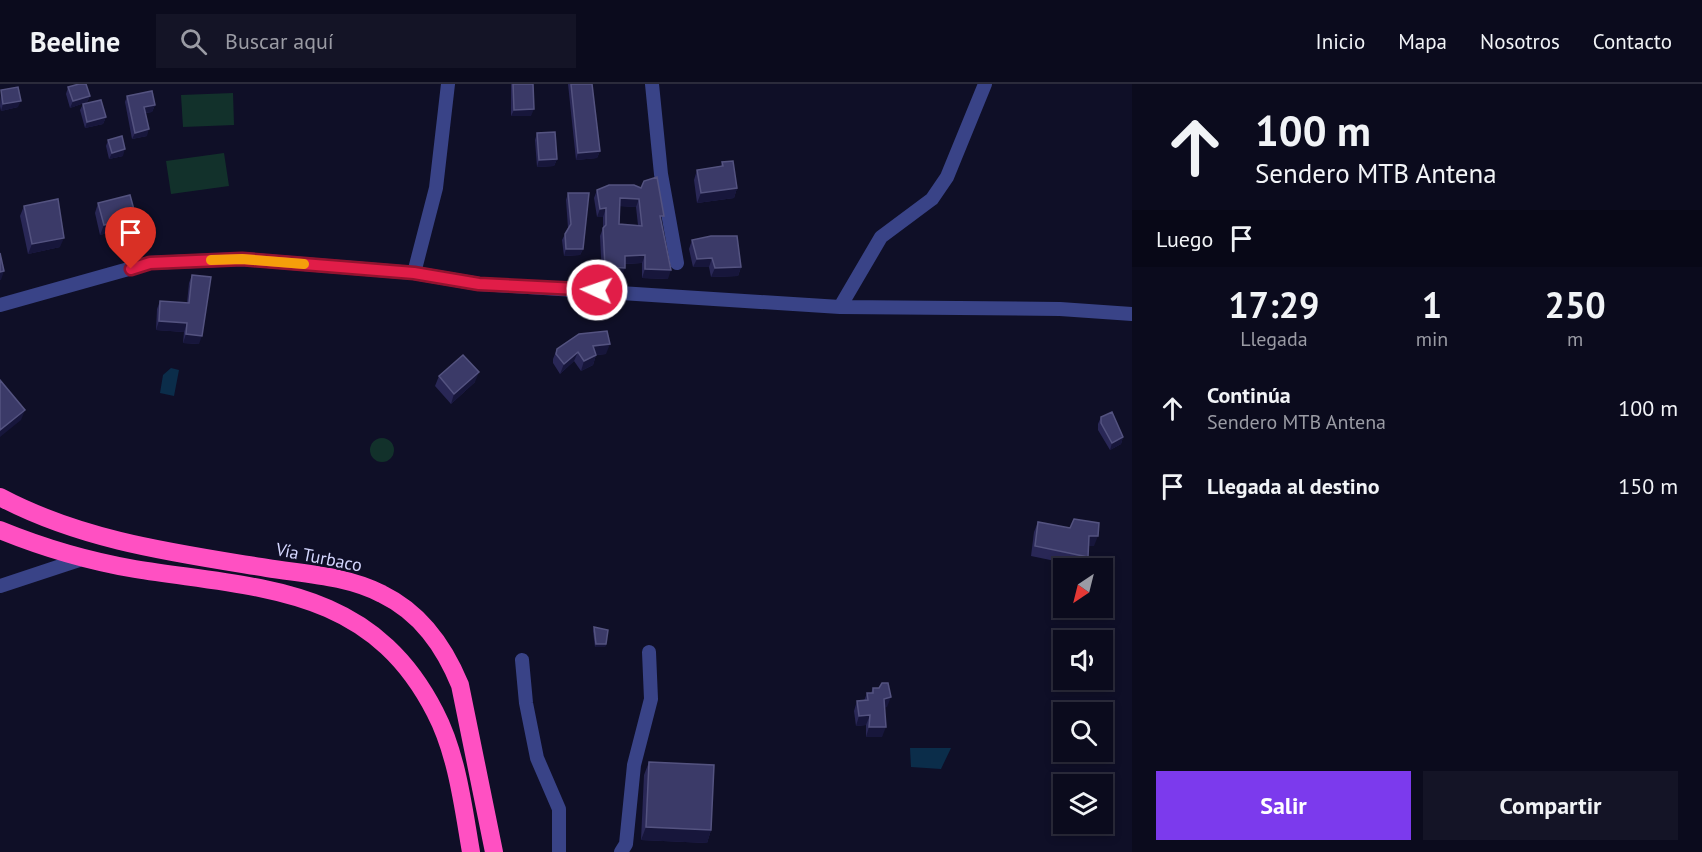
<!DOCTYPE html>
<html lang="es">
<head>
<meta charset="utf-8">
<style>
  body { margin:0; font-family:"PT Sans",sans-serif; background:#141426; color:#f1f3f6; height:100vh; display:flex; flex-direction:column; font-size:22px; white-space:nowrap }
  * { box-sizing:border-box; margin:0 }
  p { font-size:20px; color:#9a9ba4 }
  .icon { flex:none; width:33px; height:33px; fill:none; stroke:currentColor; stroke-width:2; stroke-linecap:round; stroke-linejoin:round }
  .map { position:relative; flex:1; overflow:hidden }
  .panel { display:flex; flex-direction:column; background:#0b0b1d; width:570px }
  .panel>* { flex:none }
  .top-card { background:#0b0b1d; color:#f1f3f6; overflow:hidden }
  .needle { width:39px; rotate:215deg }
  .controls { position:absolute; left:1053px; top:474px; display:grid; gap:12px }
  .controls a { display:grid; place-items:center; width:60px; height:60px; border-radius:0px; background:#0b0b1d; box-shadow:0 3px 9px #0003,0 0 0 2px #2b2b3b; font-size:30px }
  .pin { position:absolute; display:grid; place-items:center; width:51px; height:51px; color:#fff; margin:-62px -26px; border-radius:50% 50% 50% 0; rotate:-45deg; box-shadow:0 0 6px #0007 }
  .pin .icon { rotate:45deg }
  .me { position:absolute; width:66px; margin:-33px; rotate:273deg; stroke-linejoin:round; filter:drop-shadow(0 0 4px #0008) }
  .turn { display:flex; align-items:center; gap:21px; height:126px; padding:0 24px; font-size:27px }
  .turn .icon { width:78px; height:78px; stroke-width:2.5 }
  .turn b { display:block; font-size:42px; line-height:51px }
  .then { display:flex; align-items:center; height:57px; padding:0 24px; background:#0003; gap:12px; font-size:22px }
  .eta { display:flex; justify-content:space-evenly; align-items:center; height:102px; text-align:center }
  .eta b { font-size:36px; font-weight:700; line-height:42px }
  .action { display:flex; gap:12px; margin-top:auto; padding:12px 24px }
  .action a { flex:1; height:69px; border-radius:0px; background:#7c3aed; color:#fff; font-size:24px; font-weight:700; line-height:69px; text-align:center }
  .action a+a { background:#141426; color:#f1f3f6 }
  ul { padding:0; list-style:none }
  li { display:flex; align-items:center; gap:18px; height:78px; padding:0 24px }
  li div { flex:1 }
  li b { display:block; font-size:22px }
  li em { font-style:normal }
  header { display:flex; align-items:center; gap:36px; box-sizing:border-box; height:84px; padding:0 30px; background:#0b0b1d; border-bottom:2px solid #2b2b3b }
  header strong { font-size:28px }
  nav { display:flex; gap:33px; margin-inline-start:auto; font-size:21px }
  .search { width:420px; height:54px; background:#141426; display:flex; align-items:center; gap:15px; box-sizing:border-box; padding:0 21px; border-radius:0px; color:#9a9ba4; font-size:22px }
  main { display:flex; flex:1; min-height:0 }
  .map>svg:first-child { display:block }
</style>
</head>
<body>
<header>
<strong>Beeline</strong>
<div class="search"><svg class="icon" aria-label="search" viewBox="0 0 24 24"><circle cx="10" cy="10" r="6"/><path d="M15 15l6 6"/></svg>Buscar aquí</div>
<nav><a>Inicio</a><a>Mapa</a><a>Nosotros</a><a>Contacto</a></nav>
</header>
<main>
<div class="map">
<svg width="1132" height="768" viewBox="0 0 1132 768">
  <rect width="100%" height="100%" fill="#0f0f27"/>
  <path fill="#12312b" d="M 233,9 L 234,41 L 183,43 L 181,11 Z
    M 224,69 L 229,102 L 171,110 L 166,77 Z
    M370 366a12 12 0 1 1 24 0a12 12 0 1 1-24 0Z"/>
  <path fill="#0b2d4a" d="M 171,284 L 179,286 L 174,312 L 160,309 L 163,291 Z
    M 910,664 L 951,664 L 941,685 L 911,683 Z"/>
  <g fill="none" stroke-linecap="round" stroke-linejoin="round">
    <path stroke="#394387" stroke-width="14" d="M 652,0 L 661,90 L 677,179
      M 414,189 L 436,104 L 448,0
      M 0,221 L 150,179 L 242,175 L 414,189 L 479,200 L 840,223 L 1060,225 L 1132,230
      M 840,223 L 881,153 L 932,115 L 947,93 L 985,0
      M 0,502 L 82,475
      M 522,576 L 526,619 L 537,674 L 559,725 L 559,768
      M 621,768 L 626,760 L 634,681 L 651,615 L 649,568"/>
    <path stroke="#ff50c2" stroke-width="18" d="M 0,413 C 83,457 175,469 267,484 C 305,490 348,492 382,510 C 421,529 444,562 460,601 L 494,768
      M 0,446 C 44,464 89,477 135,485 C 258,505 370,501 435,628 C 457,670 463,722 471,768"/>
  </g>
  <path fill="#292756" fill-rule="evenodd" d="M 511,0 L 533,0 L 531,32 L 511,32 Z
    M 568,0 L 592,0 L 600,67 L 597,74 L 576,76 Z
    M 68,3 L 90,12 L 87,18 L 70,24 L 66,10 Z
    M 1,6 L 18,23 L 1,27 L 0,22 Z
    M 127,12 L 155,21 L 152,28 L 145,29 L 147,52 L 132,55 L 125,18 Z
    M 83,20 L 106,33 L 103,40 L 85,44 L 80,26 Z
    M 537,49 L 557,75 L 554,82 L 537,83 L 535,56 Z
    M 108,56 L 123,72 L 109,75 L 106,62 Z
    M 722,78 L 737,104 L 734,114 L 697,119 L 694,96 L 697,86 L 721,82 Z
    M 634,101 L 661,139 L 668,195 L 642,194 L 642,179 L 625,180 L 622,192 L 602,192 L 600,152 L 603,144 L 603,133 L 597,133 L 594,114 L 597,106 ZM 620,122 L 636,123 L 638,141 L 619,140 Z
    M 568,109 L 583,165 L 580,171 L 564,172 L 562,156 L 568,144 L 566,116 Z
    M 98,119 L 136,133 L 132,142 L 100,151 L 95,129 Z
    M 24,122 L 60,163 L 28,170 L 20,132 Z
    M 692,156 L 741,183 L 738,192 L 711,193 L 709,183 L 693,183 L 689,165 Z
    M 192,191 L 199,260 L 183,259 L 184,248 L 156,246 L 157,225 L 160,217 L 187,219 L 189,199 Z
    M 557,265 L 606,270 L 596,271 L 593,281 L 581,287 L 574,277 L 560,290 L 553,279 L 553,275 Z
    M 439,292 L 475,298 L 451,320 L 435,302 Z
    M 1101,333 L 1123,353 L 1121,360 L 1110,366 L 1098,346 L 1098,340 Z
    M 1038,438 L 1094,462 L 1088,462 L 1088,473 L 1084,483 L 1031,472 L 1034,448 Z
    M 594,543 L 606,560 L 605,563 L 595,563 L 593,547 Z
    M 873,604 L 887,623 L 885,623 L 882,653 L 866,653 L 866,641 L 856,642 L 854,627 L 857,617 L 864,617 L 867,609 L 871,609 Z
    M 649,678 L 711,746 L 707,759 L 641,756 L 644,691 Z"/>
  <path fill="#17163b" d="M 90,12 L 87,18 L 70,24 L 73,17 Z
    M 21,17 L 18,23 L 1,27 L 3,20 Z
    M 155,21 L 152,28 L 141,29 L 144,23 Z
    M 534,25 L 531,32 L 511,32 L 514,26 Z
    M 106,33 L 103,40 L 85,44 L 87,38 Z
    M 149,45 L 147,52 L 132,55 L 135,49 Z
    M 125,65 L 123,72 L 109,75 L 112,69 Z
    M 600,67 L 597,74 L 576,76 L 578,69 Z
    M 557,75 L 554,82 L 537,83 L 539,76 Z
    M 737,104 L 734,114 L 697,119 L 701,109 Z
    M 620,114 L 639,115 L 636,123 L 617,122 Z
    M 606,124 L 603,133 L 597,133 L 600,125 Z
    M 136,133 L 132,142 L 100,151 L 104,141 Z
    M 64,154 L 60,163 L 28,170 L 32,160 Z
    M 566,165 L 583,165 L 580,171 L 564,172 Z
    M 645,171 L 642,179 L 622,180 L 625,172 Z
    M 712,174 L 709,183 L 693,183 L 697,175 Z
    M 605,183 L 625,184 L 622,192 L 602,192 Z
    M 741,183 L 738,192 L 711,193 L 715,184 Z
    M 645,185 L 671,186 L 668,195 L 642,194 Z
    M 4,187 L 1,196 L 0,196 L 0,188 Z
    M 159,237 L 187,239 L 184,248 L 156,246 Z
    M 186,250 L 202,252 L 199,260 L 183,259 Z
    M 610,260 L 606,270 L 596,271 L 593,281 L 581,287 L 584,277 L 593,262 Z
    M 578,268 L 574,277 L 560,290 L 564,280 Z
    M 479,288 L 475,298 L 451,320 L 454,310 Z
    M 25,326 L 21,336 L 0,353 L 0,346 Z
    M 1123,353 L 1121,360 L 1110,366 L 1112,359 Z
    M 1089,452 L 1098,452 L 1094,462 L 1085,462 Z
    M 596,560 L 606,560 L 605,563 L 595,563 Z
    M 891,613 L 887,623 L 881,625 L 884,615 Z
    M 870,631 L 866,641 L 856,642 L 859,632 Z
    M 869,643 L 886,643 L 882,653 L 866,653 Z
    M 646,743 L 711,746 L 707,759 L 641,756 Z"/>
  <path fill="#3b3a68" stroke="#545380" stroke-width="1.5" fill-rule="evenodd" d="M 79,0 L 86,0 L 90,12 L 73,17 L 68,3 Z
    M 513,0 L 533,0 L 534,25 L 514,26 Z
    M 571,0 L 592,0 L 600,67 L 578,69 Z
    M 18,3 L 21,17 L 3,20 L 1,6 Z
    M 152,7 L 155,21 L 144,23 L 149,45 L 135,49 L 127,12 Z
    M 101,16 L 106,33 L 87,38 L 83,20 Z
    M 555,48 L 557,75 L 539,76 L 537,49 Z
    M 122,52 L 125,65 L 112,69 L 108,56 Z
    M 733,77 L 737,104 L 701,109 L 697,86 L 723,82 L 722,78 Z
    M 657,93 L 664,132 L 660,132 L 671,186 L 645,185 L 645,171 L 625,172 L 625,184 L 605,183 L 603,144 L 606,141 L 606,124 L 600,125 L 597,106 L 609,101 L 634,101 L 641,104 L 644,97 ZM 620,114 L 639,115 L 642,142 L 619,140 Z
    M 568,109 L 589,109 L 583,165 L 566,165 L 565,150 L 571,140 Z
    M 130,111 L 136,133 L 104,141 L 98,119 Z
    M 58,115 L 64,154 L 32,160 L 24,122 Z
    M 711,152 L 737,152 L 741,183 L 715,184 L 712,174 L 697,175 L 692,156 Z
    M 0,169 L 4,187 L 0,188 Z
    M 192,191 L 211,193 L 202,252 L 186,250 L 187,239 L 159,237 L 160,217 L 189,219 Z
    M 607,247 L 610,260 L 593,262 L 596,271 L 584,277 L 578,268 L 564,280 L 556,270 L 557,265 L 579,250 Z
    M 463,271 L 479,288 L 454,310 L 439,292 Z
    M 0,296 L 25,326 L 0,346 Z
    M 1112,328 L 1123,353 L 1112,359 L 1101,339 L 1101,333 Z
    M 1074,435 L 1099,439 L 1098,452 L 1089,452 L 1088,473 L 1035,462 L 1038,438 L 1070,444 Z
    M 594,543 L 608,546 L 606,560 L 596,560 Z
    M 882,599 L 888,599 L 891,613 L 884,615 L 886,643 L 869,643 L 870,631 L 859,632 L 857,617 L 868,616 L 867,609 L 873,609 L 873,604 L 879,604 Z
    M 649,678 L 714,681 L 711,746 L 646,743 Z"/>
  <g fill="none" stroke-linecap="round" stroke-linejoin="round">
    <g stroke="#92132f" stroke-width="15">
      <path id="route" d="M 131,185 L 150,179 L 242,175 L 414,189 L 479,200 L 597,206"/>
    </g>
    <use href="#route" stroke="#e11d48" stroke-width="10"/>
    <path stroke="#f59e0b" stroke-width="10" d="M 211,176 L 242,175 L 304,180"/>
  </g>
  <g text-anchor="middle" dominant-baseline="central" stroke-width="4.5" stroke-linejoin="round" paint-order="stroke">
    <g font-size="18" fill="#d5d7ff" stroke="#0f0f27">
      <text transform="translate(319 473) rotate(11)">Vía Turbaco</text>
    </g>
  </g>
</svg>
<div class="controls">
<a><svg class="needle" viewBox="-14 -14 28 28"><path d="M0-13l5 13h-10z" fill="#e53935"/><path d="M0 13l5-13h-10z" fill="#9a9ba4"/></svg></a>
<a><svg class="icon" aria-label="sound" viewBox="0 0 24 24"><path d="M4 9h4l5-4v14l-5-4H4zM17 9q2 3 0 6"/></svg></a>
<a><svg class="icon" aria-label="search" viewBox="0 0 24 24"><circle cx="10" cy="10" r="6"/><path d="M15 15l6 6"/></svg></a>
<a><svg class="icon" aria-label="layers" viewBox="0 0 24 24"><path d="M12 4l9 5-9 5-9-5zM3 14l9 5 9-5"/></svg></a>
</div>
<div class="pin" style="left:131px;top:185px;background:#d93025"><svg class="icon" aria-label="arrive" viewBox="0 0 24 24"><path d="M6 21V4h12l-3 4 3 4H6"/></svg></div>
<svg class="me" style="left:597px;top:206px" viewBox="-20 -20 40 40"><circle r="17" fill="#e11d48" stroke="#fff" stroke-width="3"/><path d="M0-11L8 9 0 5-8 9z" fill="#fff"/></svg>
</div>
<section class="panel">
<div class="top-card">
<div class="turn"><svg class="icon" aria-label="ahead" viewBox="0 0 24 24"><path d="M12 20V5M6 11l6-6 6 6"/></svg><div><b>100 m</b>Sendero MTB Antena</div></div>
<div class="then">Luego<svg class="icon" aria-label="arrive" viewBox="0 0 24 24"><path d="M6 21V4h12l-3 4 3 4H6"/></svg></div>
</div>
<div class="eta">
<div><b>17:29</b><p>Llegada</p></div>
<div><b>1</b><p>min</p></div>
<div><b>250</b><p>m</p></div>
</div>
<ul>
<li><svg class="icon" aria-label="ahead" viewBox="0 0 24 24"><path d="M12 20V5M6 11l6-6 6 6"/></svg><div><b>Continúa</b><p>Sendero MTB Antena</p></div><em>100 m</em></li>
<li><svg class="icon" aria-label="arrive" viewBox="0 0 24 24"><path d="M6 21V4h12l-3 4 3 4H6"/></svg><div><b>Llegada al destino</b></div><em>150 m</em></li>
</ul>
<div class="action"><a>Salir</a><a>Compartir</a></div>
</section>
</main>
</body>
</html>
